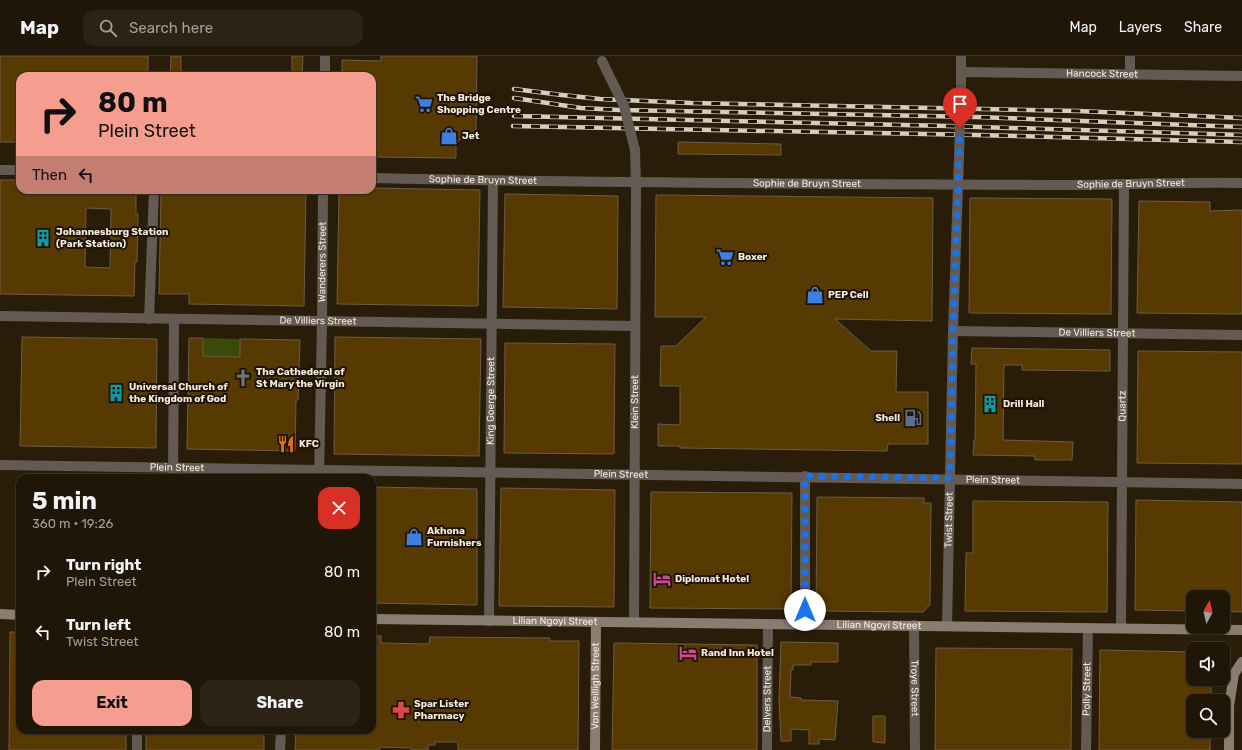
<!DOCTYPE html>
<html lang="en">
<head>
<meta charset="utf-8">
<style>
  body { margin:0; font-family:Rubik,sans-serif; background:#2c2316; color:#f1f3f6; height:100vh; display:flex; flex-direction:column; font-size:15px; white-space:nowrap }
  * { box-sizing:border-box; margin:0 }
  p { font-size:13px; color:#a19f9c }
  .icon { flex:none; width:22px; height:22px; fill:none; stroke:currentColor; stroke-width:2; stroke-linecap:round; stroke-linejoin:round }
  .map { position:relative; flex:1; overflow:hidden }
  .side { position:absolute; left:16px; top:418px; width:360px; height:260px; display:flex; flex-direction:column; background:#1f1608; border-radius:12px; box-shadow:0 1px 3px #0004,0 0 0 1px #3c3529 }
  .side>* { flex:none }
  .banner { position:absolute; left:16px; top:16px; width:360px; height:122px; border-radius:12px; box-shadow:0 1px 3px #0004,0 0 0 1px #3c3529; background:#f59d8e; color:#111; overflow:hidden }
  .needle { width:26px; rotate:8deg }
  .tools { position:absolute; left:1186px; top:534px; display:grid; gap:8px }
  .tools a { display:grid; place-items:center; width:44px; height:44px; border-radius:8px; background:#1f1608; box-shadow:0 1px 3px #0004,0 0 0 1px #3c3529; font-size:20px }
  .pin { position:absolute; display:grid; place-items:center; width:34px; height:34px; color:#fff; margin:-41px -17px; border-radius:50% 50% 50% 0; rotate:-45deg; box-shadow:0 0 4px #0007 }
  .pin .icon { rotate:45deg }
  .me { position:absolute; width:44px; margin:-22px; rotate:0deg; stroke-linejoin:round; filter:drop-shadow(0 0 3px #0008) }
  .turn { display:flex; align-items:center; gap:14px; height:84px; padding:0 16px; font-size:18px }
  .turn .icon { width:52px; height:52px; stroke-width:2.5 }
  .turn b { display:block; font-size:28px; line-height:34px }
  .then { display:flex; align-items:center; height:38px; padding:0 16px; background:#0003; gap:8px; font-size:15px }
  .round { display:grid; place-items:center; flex:none; width:42px; height:42px; border-radius:12px; background:#2c2316 }
  .overview { display:flex; align-items:center; justify-content:space-between; height:68px; padding:0 16px }
  h1 { font-size:24px; font-weight:700; line-height:30px }
  .cta { display:flex; gap:8px; margin-top:auto; padding:8px 16px }
  .cta a { flex:1; height:46px; border-radius:12px; background:#f59d8e; color:#111; font-size:16px; font-weight:700; line-height:46px; text-align:center }
  .cta a+a { background:#2c2316; color:#f1f3f6 }
  ul { padding:0; list-style:none }
  li { display:flex; align-items:center; gap:12px; height:60px; padding:0 16px }
  li div { flex:1 }
  li b { display:block; font-size:15px }
  li em { font-style:normal }
  header { display:flex; align-items:center; gap:24px; box-sizing:border-box; height:56px; padding:0 20px; background:#1f1608; border-bottom:1px solid #3c3529 }
  header strong { font-size:19px }
  nav { display:flex; gap:22px; margin-inline-start:auto; font-size:14px }
  .search { width:280px; height:36px; background:#2c2316; display:flex; align-items:center; gap:10px; box-sizing:border-box; padding:0 14px; border-radius:12px; color:#a19f9c; font-size:15px }
  .map>svg:first-child { display:block }
</style>
</head>
<body>
<header>
<strong>Map</strong>
<div class="search"><svg class="icon" aria-label="search" viewBox="0 0 24 24"><circle cx="10" cy="10" r="6"/><path d="M15 15l6 6"/></svg>Search here</div>
<nav><a>Map</a><a>Layers</a><a>Share</a></nav>
</header>
<div class="map">
<svg width="1242" height="694" viewBox="0 0 1242 694">
  <rect width="100%" height="100%" fill="#291d0a"/>
  <path fill="#3b4a09" d="M 203,282 L 240,283 L 240,301 L 203,300 Z"/>
  <path fill="#573902" stroke="#6b5d49" fill-rule="evenodd" d="M 0,0 L 148,0 L 148,20 L 20,20 L 20,86 L 0,86 Z
    M 171,0 L 181,0 L 181,20 L 170,20 Z
    M 292,0 L 303,0 L 302,20 L 292,20 Z
    M 381,0 L 477,0 L 476,76 L 469,77 L 456,87 L 456,102 L 372,101 L 372,20 L 342,20 L 342,4 L 381,5 Z
    M 678,86 L 781,88 L 781,99 L 678,98 Z
    M 0,124 L 20,124 L 20,134 L 136,134 L 136,158 L 138,158 L 137,206 L 135,206 L 134,240 L 0,238 ZM 86,152 L 111,153 L 110,212 L 85,211 Z
    M 372,132 L 480,134 L 478,250 L 337,248 L 339,134 L 372,134 Z
    M 190,134 L 306,134 L 304,250 L 189,248 L 189,238 L 159,238 L 161,136 L 190,137 Z
    M 505,138 L 618,140 L 617,253 L 503,251 Z
    M 656,139 L 933,142 L 932,265 L 835,263 L 871,295 L 897,295 L 896,336 L 928,336 L 928,388 L 888,388 L 887,395 L 680,392 L 680,390 L 658,390 L 658,368 L 680,369 L 680,330 L 660,330 L 661,290 L 676,290 L 706,261 L 655,261 Z
    M 970,142 L 1112,143 L 1111,258 L 969,257 Z
    M 1139,145 L 1210,146 L 1210,155 L 1242,154 L 1242,258 L 1137,257 Z
    M 22,281 L 157,283 L 156,392 L 20,390 Z
    M 335,281 L 481,283 L 479,400 L 334,398 Z
    M 189,282 L 203,282 L 203,300 L 240,301 L 240,283 L 300,284 L 298,344 L 296,344 L 295,395 L 187,393 Z
    M 505,287 L 615,288 L 614,398 L 504,397 Z
    M 972,292 L 1110,294 L 1110,315 L 1022,314 L 1022,309 L 1004,309 L 1003,384 L 1073,386 L 1072,404 L 1035,404 L 1035,400 L 973,399 L 974,384 L 975,384 L 976,308 L 971,308 Z
    M 1138,295 L 1242,296 L 1242,408 L 1137,407 Z
    M 372,431 L 477,433 L 477,549 L 372,547 Z
    M 501,432 L 615,434 L 614,551 L 499,550 Z
    M 651,436 L 792,437 L 791,553 L 650,552 Z
    M 817,441 L 924,442 L 924,447 L 931,447 L 930,549 L 923,556 L 816,555 Z
    M 1136,444 L 1242,446 L 1242,556 L 1223,555 L 1223,541 L 1193,541 L 1193,555 L 1135,554 Z
    M 973,445 L 1108,446 L 1107,556 L 965,555 L 966,497 L 973,497 Z
    M 10,576 L 20,576 L 20,674 L 126,674 L 126,694 L 9,694 Z
    M 372,580 L 381,580 L 381,587 L 429,588 L 430,581 L 550,582 L 550,585 L 579,585 L 578,694 L 458,694 L 458,686 L 435,686 L 435,689 L 428,689 L 428,694 L 411,694 L 411,692 L 380,691 L 380,694 L 295,694 L 296,674 L 372,674 Z
    M 781,586 L 838,587 L 838,606 L 811,606 L 811,609 L 793,609 L 793,614 L 791,614 L 790,641 L 801,642 L 801,644 L 838,645 L 835,684 L 819,683 L 819,688 L 809,688 L 809,674 L 791,673 L 791,685 L 781,685 L 779,644 Z
    M 614,587 L 757,589 L 757,694 L 612,694 Z
    M 936,592 L 1072,593 L 1071,694 L 935,694 Z
    M 1100,594 L 1193,596 L 1193,623 L 1211,623 L 1211,645 L 1193,645 L 1193,675 L 1210,675 L 1210,694 L 1099,694 Z
    M 873,660 L 885,660 L 885,687 L 873,686 Z
    M 146,674 L 264,674 L 264,694 L 146,694 Z"/>
  <g fill="none" stroke-linecap="round" stroke-linejoin="round">
    <g stroke="#635a53" stroke-width="10">
      <path id="s1" d="M 961,16 L 1242,20"/>
      <path d="M 1130,18 L 1130,0"/>
      <path d="M 325,20 L 325,0"/>
      <path d="M 961,29 L 961,0"/>
      <path d="M 0,114 L 20,114"/>
      <path id="s2" d="M 372,122 C 598,127 824,128 1050,129 C 1114,129 1178,126 1242,127"/>
      <path id="s3" d="M 0,260 L 635,270"/>
      <path d="M 149,263 L 154,134"/>
      <path id="s4" d="M 953,275 L 1242,279"/>
      <path id="s5" d="M 0,409 L 1242,428"/>
      <path d="M 173,422 L 174,263"/>
      <path id="s6" d="M 319,422 L 322,266 L 323,134"/>
      <path id="s7" d="M 489,565 L 493,125"/>
      <path id="s8" d="M 634,566 L 636,131 L 635,94"/>
      <path d="M 805,569 L 805,420"/>
      <path id="s9" d="M 914,569 L 915,694"/>
      <path id="s10" d="M 947,569 L 953,275 L 959,101"/>
      <path id="s11" d="M 1121,572 L 1124,129"/>
      <path d="M 137,674 L 137,694"/>
      <path d="M 280,694 L 281,674"/>
      <path id="s12" d="M 767,694 L 768,568"/>
      <path id="s13" d="M 1086,694 L 1088,572"/>
    </g>
    <g stroke="#897c70" stroke-width="10">
      <path d="M 0,558 L 20,559"/>
      <path id="s14" d="M 372,563 L 1242,574"/>
      <path id="s15" d="M 595,694 L 596,566"/>
      <path d="M 1229,694 L 1229,650 L 1234,618 L 1242,606"/>
    </g>
    <g stroke="#d6cdc0" stroke-width="4.5">
      <path id="rail" d="M 514,33 L 562,39 L 600,43 L 691,47 L 1078,55 L 1242,62
        M 514,42 L 581,52 L 620,54 L 977,61 L 1242,71
        M 514,60 L 948,70 L 1242,79
        M 513,70 L 976,79 L 1242,86"/>
    </g>
    <use href="#rail" stroke="#1f1303" stroke-width="3" stroke-dasharray="9" stroke-linecap="butt"/>
    <path stroke="#635a53" stroke-width="10" d="M 602,5 L 624,50 L 635,94
      M 959,101 L 961,29"/>
  </g>
  <g fill="none" stroke-linecap="round" stroke-linejoin="round">
    <path stroke="#1a73e8" stroke-width="7" stroke-dasharray="0 12.6" d="M 805,554 L 805,420 L 950,422 L 953,275 L 960,72"/>
  </g>
  <defs>
    <g id="supermarket-bare" transform="scale(1.38)"><path d="M-6-5.5h2.5l.6 2H6L4.5 2H-2.5L-4.4-4H-6ZM-1.5 3.2a1.3 1.3 0 1 0 .1 0ZM3 3.2a1.3 1.3 0 1 0 .1 0Z" fill="#3f7fe0" stroke="#1f1303" stroke-width="2.5" paint-order="stroke"/></g>
    <g id="shop-bare" transform="scale(1.38)"><path d="M-5-2.5h2.3a2.7 3.5 0 0 1 5.4 0H5L5.5 6h-11ZM-1.5-2.5h3a1.5 2.3 0 0 0-3 0Z" fill="#3f7fe0" stroke="#1f1303" stroke-width="2.5" paint-order="stroke"/></g>
    <g id="building-bare" transform="scale(1.38)"><path d="M-4-6H4V6H1V3H-1V6H-4ZM-2.5-4.3h1.7v1.8h-1.7ZM.8-4.3h1.7v1.8H.8ZM-2.5-1h1.7V.8h-1.7ZM.8-1h1.7V.8H.8Z" fill="#0f9aa8" stroke="#1f1303" stroke-width="2.5" paint-order="stroke"/></g>
    <g id="church-bare" transform="scale(1.38)"><path d="M-1.2-6h2.4v3.5h3.3v2.4h-3.3V6h-2.4V-.1h-3.3v-2.4h3.3Z" fill="#6b7280" stroke="#1f1303" stroke-width="2.5" paint-order="stroke"/></g>
    <g id="fuel-bare" transform="scale(1.38)"><path d="M-5.5-6h7V0h2V4h1.3V-2.5L3-4.5l.8-.8L6-3V5H2.5V1h-1V6h-7ZM-4.2-4.7v3.2H.2V-4.7Z" fill="#5c6f8a" stroke="#1f1303" stroke-width="2.5" paint-order="stroke"/></g>
    <g id="restaurant-bare" transform="scale(1.38)"><path d="M-5-6h1v4h1v-4h1v4h1v-4h1v5L-1.5 .5V6h-2V.5L-5-1ZM5-6V6H3V1.5H1.5Q1.5-4 5-6Z" fill="#e8710a" stroke="#1f1303" stroke-width="2.5" paint-order="stroke"/></g>
    <g id="hotel-bare" transform="scale(1.38)"><path d="M-6-4.5h1.5V1H6V5H4.5V3h-9V5H-6ZM-4 0a1.8 1.8 0 1 1 3.6 0ZM.5 0V-2.5h3Q6-2.5 6 0Z" fill="#d1479c" stroke="#1f1303" stroke-width="2.5" paint-order="stroke"/></g>
    <g id="pharmacy-bare" transform="scale(1.38)"><path d="M-2-6h4v4h4v4h-4v4h-4v-4h-4v-4h4Z" fill="#e0444e" stroke="#1f1303" stroke-width="2.5" paint-order="stroke"/></g>
  </defs>
  <g fill-rule="evenodd">
    <use href="#supermarket-bare" x="424" y="48"/>
    <use href="#shop-bare" x="449" y="80"/>
    <use href="#building-bare" x="43" y="182"/>
    <use href="#supermarket-bare" x="725" y="201"/>
    <use href="#shop-bare" x="815" y="239"/>
    <use href="#church-bare" x="243" y="322"/>
    <use href="#building-bare" x="116" y="337"/>
    <use href="#building-bare" x="990" y="348"/>
    <use href="#fuel-bare" x="913" y="362"/>
    <use href="#restaurant-bare" x="286" y="388"/>
    <use href="#shop-bare" x="414" y="481"/>
    <use href="#hotel-bare" x="662" y="523"/>
    <use href="#hotel-bare" x="688" y="597"/>
    <use href="#pharmacy-bare" x="401" y="654"/>
  </g>
  <g text-anchor="middle" dominant-baseline="central" stroke-width="4" stroke-linejoin="round" paint-order="stroke">
    <g font-size="10" fill="#f4ece0" stroke="#1f1303">
      <text stroke="none"><textPath href="#s1" startOffset="141">Hancock Street</textPath></text>
      <text stroke="none"><textPath href="#s2" startOffset="111">Sophie de Bruyn Street</textPath></text>
      <text stroke="none"><textPath href="#s2" startOffset="435">Sophie de Bruyn Street</textPath></text>
      <text stroke="none"><textPath href="#s2" startOffset="759">Sophie de Bruyn Street</textPath></text>
      <text stroke="none"><textPath href="#s6" startOffset="216">Wanderers Street</textPath></text>
      <text stroke="none"><textPath href="#s3" startOffset="318">De Villiers Street</textPath></text>
      <text stroke="none"><textPath href="#s4" startOffset="144">De Villiers Street</textPath></text>
      <text stroke="none"><textPath href="#s7" startOffset="220">King Goerge Street</textPath></text>
      <text stroke="none"><textPath href="#s8" startOffset="220">Klein Street</textPath></text>
      <text stroke="none"><textPath href="#s11" startOffset="222">Quartz</textPath></text>
      <text stroke="none"><textPath href="#s5" startOffset="177">Plein Street</textPath></text>
      <text stroke="none"><textPath href="#s5" startOffset="621">Plein Street</textPath></text>
      <text stroke="none"><textPath href="#s5" startOffset="993">Plein Street</textPath></text>
      <text stroke="none"><textPath href="#s10" startOffset="105">Twist Street</textPath></text>
      <text stroke="none"><textPath href="#s14" startOffset="183">Lilian Ngoyi Street</textPath></text>
      <text stroke="none"><textPath href="#s14" startOffset="507">Lilian Ngoyi Street</textPath></text>
      <text stroke="none"><textPath href="#s15" startOffset="64">Von Weilligh Street</textPath></text>
      <text stroke="none"><textPath href="#s9" startOffset="63">Troye Street</textPath></text>
      <text stroke="none"><textPath href="#s13" startOffset="61">Polly Street</textPath></text>
      <text stroke="none"><textPath href="#s12" startOffset="51">Delvers Street</textPath></text>
    </g>
    <g font-size="10" font-weight="bold" fill="#f4ece0" stroke="#1f1303" text-anchor="start">
      <text x="437" y="42">The Bridge<tspan x="437" dy="12">Shopping Centre</tspan></text>
      <text x="462" y="80">Jet</text>
      <text x="56" y="176">Johannesburg Station<tspan x="56" dy="12">(Park Station)</tspan></text>
      <text x="738" y="201">Boxer</text>
      <text x="828" y="239">PEP Cell</text>
      <text x="256" y="316">The Cathederal of<tspan x="256" dy="12">St Mary the Virgin</tspan></text>
      <text x="129" y="331">Universal Church of<tspan x="129" dy="12">the Kingdom of God</tspan></text>
      <text x="1003" y="348">Drill Hall</text>
      <text x="900" y="362" text-anchor="end">Shell</text>
      <text x="299" y="388">KFC</text>
      <text x="427" y="475">Akhona<tspan x="427" dy="12">Furnishers</tspan></text>
      <text x="675" y="523">Diplomat Hotel</text>
      <text x="701" y="597">Rand Inn Hotel</text>
      <text x="414" y="648">Spar Lister<tspan x="414" dy="12">Pharmacy</tspan></text>
    </g>
  </g>
</svg>
<div class="tools">
<a><svg class="needle" viewBox="-14 -14 28 28"><path d="M0-13l5 13h-10z" fill="#e53935"/><path d="M0 13l5-13h-10z" fill="#a19f9c"/></svg></a>
<a><svg class="icon" aria-label="sound" viewBox="0 0 24 24"><path d="M4 9h4l5-4v14l-5-4H4zM17 9q2 3 0 6"/></svg></a>
<a><svg class="icon" aria-label="search" viewBox="0 0 24 24"><circle cx="10" cy="10" r="6"/><path d="M15 15l6 6"/></svg></a>
</div>
<div class="pin" style="left:960px;top:72px;background:#d93025"><svg class="icon" aria-label="arrive" viewBox="0 0 24 24"><path d="M6 21V4h12l-3 4 3 4H6"/></svg></div>
<svg class="me" style="left:805px;top:554px" viewBox="-20 -20 40 40"><circle r="19" fill="#fff"/><path d="M0-13L10 11 0 6-10 11z" fill="#1a73e8"/></svg>
<div class="banner">
<div class="turn"><svg class="icon" aria-label="right" viewBox="0 0 24 24"><path d="M7 20v-9h11M14 6l5 5-5 5"/></svg><div><b>80 m</b>Plein Street</div></div>
<div class="then">Then<svg class="icon" aria-label="left" viewBox="0 0 24 24"><path d="M17 20v-9H6M10 6l-5 5 5 5"/></svg></div>
</div>
<section class="side">
<div class="overview"><div><h1>5 min</h1><p>360 m · 19:26</p></div><a class="round" style="background:#d93025;color:#fff"><svg class="icon" aria-label="close" viewBox="0 0 24 24"><path d="M6 6l12 12M18 6L6 18"/></svg></a></div>
<ul>
<li><svg class="icon" aria-label="right" viewBox="0 0 24 24"><path d="M7 20v-9h11M14 6l5 5-5 5"/></svg><div><b>Turn right</b><p>Plein Street</p></div><em>80 m</em></li>
<li><svg class="icon" aria-label="left" viewBox="0 0 24 24"><path d="M17 20v-9H6M10 6l-5 5 5 5"/></svg><div><b>Turn left</b><p>Twist Street</p></div><em>80 m</em></li>
</ul>
<div class="cta"><a>Exit</a><a>Share</a></div>
</section>
</div>
</body>
</html>
